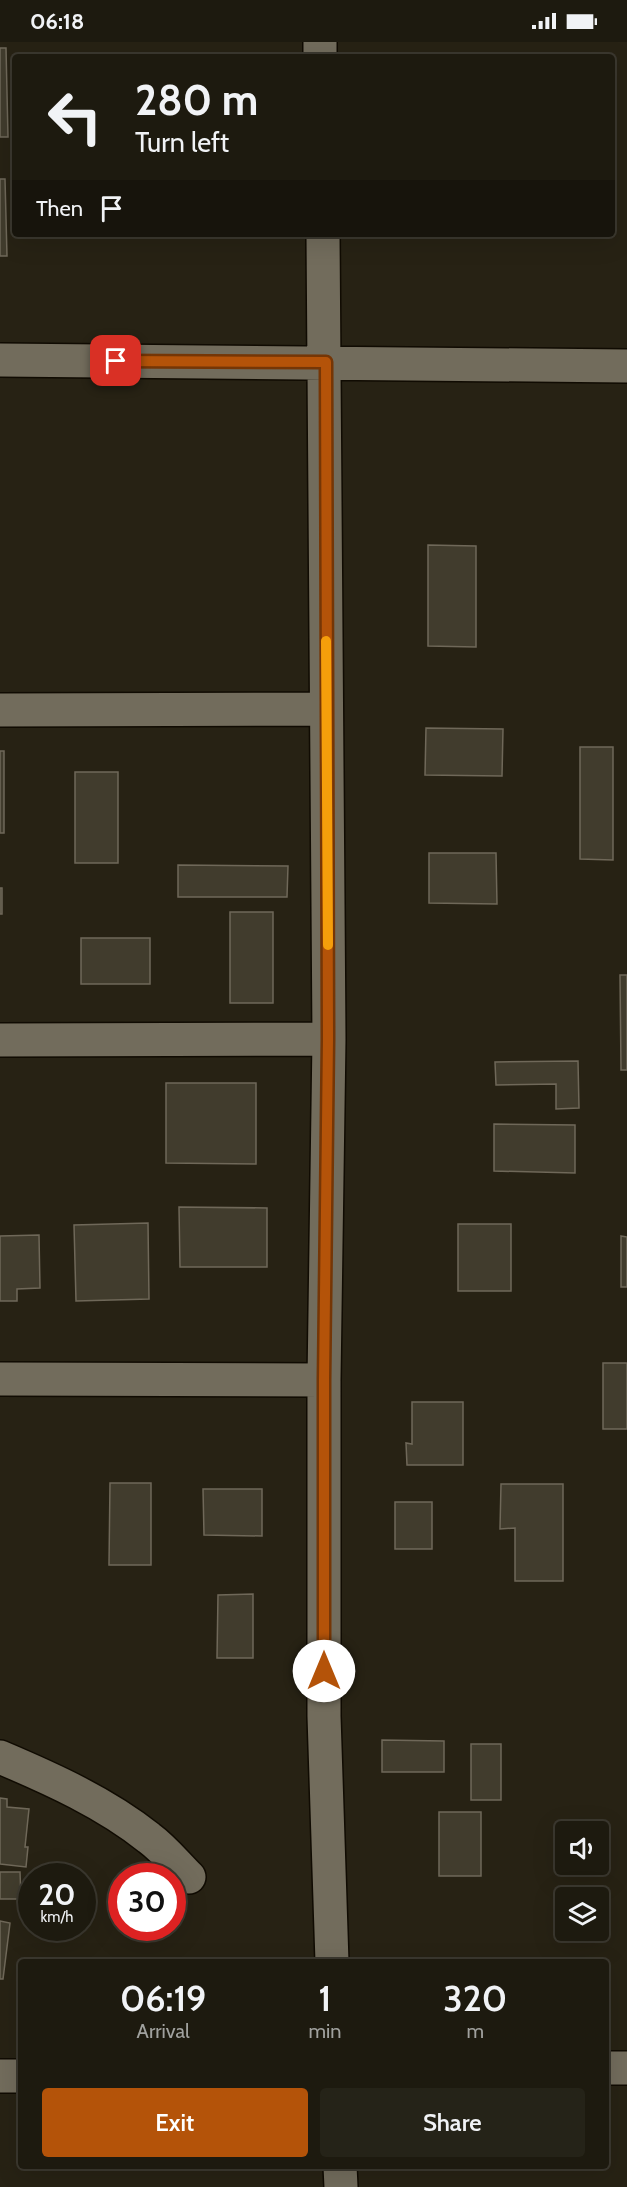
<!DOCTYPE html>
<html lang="en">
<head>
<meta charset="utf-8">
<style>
  body { margin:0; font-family:Cabin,sans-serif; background:#252318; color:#f1f3f6; height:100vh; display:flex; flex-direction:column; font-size:22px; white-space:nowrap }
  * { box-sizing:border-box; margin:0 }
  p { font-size:20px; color:#a0a19e }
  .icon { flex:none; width:33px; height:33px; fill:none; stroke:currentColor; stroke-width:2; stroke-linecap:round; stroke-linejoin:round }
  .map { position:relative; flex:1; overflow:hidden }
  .details { position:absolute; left:18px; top:1917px; width:591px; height:210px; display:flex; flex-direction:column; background:#1d1a0f; border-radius:6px; box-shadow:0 6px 24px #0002,0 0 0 2px #3b382f }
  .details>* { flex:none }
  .top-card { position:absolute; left:12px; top:12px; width:603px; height:183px; border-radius:6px; box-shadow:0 6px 24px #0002,0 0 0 2px #3b382f; background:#1d1a0f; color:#f1f3f6; overflow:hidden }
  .fabs { position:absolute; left:555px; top:1779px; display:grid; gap:12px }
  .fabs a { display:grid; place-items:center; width:54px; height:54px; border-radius:6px; background:#1d1a0f; box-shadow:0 6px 24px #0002,0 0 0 2px #3b382f; font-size:30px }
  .speed { position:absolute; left:18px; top:1821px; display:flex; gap:12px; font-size:30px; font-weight:700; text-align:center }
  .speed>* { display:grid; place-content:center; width:78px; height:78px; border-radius:50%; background:#1d1a0f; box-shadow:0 6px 24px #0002,0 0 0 2px #3b382f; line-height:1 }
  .speed small { font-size:15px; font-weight:400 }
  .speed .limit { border:9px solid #d22; background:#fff; color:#111 }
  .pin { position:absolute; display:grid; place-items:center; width:51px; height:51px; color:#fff; margin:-26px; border-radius:12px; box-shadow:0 3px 9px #0006 }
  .me { position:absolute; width:66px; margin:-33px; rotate:0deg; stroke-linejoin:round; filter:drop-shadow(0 0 4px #0008) }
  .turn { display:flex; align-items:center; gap:21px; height:126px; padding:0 24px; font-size:27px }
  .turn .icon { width:78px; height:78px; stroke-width:2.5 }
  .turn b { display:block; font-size:42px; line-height:51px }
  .then { display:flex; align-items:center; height:57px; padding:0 24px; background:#0003; gap:12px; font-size:22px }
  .eta { display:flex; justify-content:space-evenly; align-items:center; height:102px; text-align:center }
  .eta b { font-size:36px; font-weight:600; line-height:42px }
  .cta { display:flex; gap:12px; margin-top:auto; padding:12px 24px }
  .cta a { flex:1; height:69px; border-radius:6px; background:#b45309; color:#fff; font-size:24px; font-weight:600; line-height:69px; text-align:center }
  .cta a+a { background:#252318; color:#f1f3f6 }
  .status { display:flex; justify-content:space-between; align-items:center; height:42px; padding:0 30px; background:#1d1a0f; direction:ltr }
  .status svg { height:16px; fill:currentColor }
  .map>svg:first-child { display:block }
</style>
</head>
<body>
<div class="status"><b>06:18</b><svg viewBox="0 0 49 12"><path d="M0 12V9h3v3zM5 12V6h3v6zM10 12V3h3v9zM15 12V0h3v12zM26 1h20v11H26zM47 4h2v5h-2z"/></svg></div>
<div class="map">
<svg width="627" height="2145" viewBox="0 0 627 2145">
  <rect width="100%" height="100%" fill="#272214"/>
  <path fill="#413c2d" stroke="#6f6859" stroke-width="1.5" d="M 0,6 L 6,6 L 8,95 L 0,95 Z
    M 0,137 L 5,137 L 7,214 L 0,214 Z
    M 171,192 L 258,192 L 258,194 L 171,193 Z
    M 428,503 L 476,504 L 476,605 L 428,604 Z
    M 426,686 L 503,687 L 502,734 L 425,733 Z
    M 580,705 L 613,705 L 613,818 L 580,817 Z
    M 0,709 L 4,709 L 4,791 L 0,791 Z
    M 75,730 L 118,730 L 118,821 L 75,821 Z
    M 429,811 L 496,811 L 497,862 L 429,861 Z
    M 178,823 L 288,824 L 287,855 L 178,855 Z
    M 0,846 L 2,846 L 2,872 L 0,872 Z
    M 230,870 L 273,870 L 273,961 L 230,961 Z
    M 81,896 L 150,896 L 150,942 L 81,942 Z
    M 620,933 L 627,933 L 627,1028 L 621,1028 Z
    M 578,1019 L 579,1066 L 556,1067 L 556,1042 L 496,1043 L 495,1020 Z
    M 166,1041 L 256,1041 L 256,1122 L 166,1121 Z
    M 494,1082 L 575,1083 L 575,1131 L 494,1129 Z
    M 179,1165 L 267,1166 L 267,1225 L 180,1225 Z
    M 148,1181 L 149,1257 L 76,1259 L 74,1183 Z
    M 458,1182 L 511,1182 L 511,1249 L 458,1249 Z
    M 39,1193 L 40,1246 L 17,1247 L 17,1259 L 0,1259 L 0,1194 Z
    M 621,1194 L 627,1195 L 627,1245 L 621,1245 Z
    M 603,1321 L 627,1321 L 627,1387 L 603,1387 Z
    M 412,1360 L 463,1360 L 463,1423 L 407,1423 L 406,1401 L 412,1402 Z
    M 110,1441 L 151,1441 L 151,1523 L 109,1523 Z
    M 501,1442 L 563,1442 L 563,1539 L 515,1539 L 515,1486 L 500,1487 Z
    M 203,1447 L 262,1447 L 262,1494 L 204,1493 Z
    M 395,1460 L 432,1460 L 432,1507 L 395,1507 Z
    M 253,1552 L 253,1616 L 217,1616 L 218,1553 Z
    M 382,1698 L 444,1699 L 444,1730 L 382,1730 Z
    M 471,1702 L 501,1702 L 501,1758 L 471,1758 Z
    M 0,1756 L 7,1757 L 7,1765 L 29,1767 L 25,1805 L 28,1805 L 26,1825 L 0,1822 Z
    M 439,1770 L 481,1770 L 481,1834 L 439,1834 Z
    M 0,1830 L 20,1830 L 21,1857 L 0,1857 Z
    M 0,1879 L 10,1881 L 3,1937 L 0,1937 Z"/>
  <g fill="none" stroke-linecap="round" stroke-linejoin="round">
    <g stroke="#100b02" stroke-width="36">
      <path id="street" d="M 320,0 L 320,15
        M 323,192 L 329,997 L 324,1338 L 324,1674 L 332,1920
        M 0,318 L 627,324
        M 0,668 L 326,667
        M 0,998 L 329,997
        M 0,1337 L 324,1338
        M 0,1715 C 52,1737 105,1761 149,1796 C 164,1807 176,1822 189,1835
        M 606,2026 L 627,2026
        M 0,2034 L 21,2034
        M 340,2124 L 341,2145"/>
    </g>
    <use href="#street" stroke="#726c5c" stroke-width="33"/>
  </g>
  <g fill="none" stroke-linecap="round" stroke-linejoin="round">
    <g stroke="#753606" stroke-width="15">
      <path id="route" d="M 116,319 L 326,320 L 328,997 L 324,1338 L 324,1629"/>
    </g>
    <use href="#route" stroke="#b45309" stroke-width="10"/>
    <path stroke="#f59e0b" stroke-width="10" d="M 326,599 L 328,903"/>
  </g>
</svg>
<div class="fabs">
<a><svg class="icon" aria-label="sound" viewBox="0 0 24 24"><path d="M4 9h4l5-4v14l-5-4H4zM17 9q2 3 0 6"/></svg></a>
<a><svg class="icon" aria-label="layers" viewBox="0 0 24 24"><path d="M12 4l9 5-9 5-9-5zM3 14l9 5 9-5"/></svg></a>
</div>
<div class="speed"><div>20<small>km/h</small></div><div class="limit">30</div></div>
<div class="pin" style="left:116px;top:319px;background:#d93025"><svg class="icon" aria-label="arrive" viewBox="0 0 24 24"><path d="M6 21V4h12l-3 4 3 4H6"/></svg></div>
<svg class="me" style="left:324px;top:1629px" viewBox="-20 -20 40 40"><circle r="19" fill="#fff"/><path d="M0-13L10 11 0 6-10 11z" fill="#b45309"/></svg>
<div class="top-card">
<div class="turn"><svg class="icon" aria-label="left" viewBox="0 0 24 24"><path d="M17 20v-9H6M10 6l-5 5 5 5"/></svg><div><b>280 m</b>Turn left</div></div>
<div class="then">Then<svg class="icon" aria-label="arrive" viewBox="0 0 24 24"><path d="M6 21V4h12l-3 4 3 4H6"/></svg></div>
</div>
<section class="details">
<div class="eta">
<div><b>06:19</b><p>Arrival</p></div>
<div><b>1</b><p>min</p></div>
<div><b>320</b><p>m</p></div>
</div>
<div class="cta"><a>Exit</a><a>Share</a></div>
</section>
</div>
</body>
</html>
